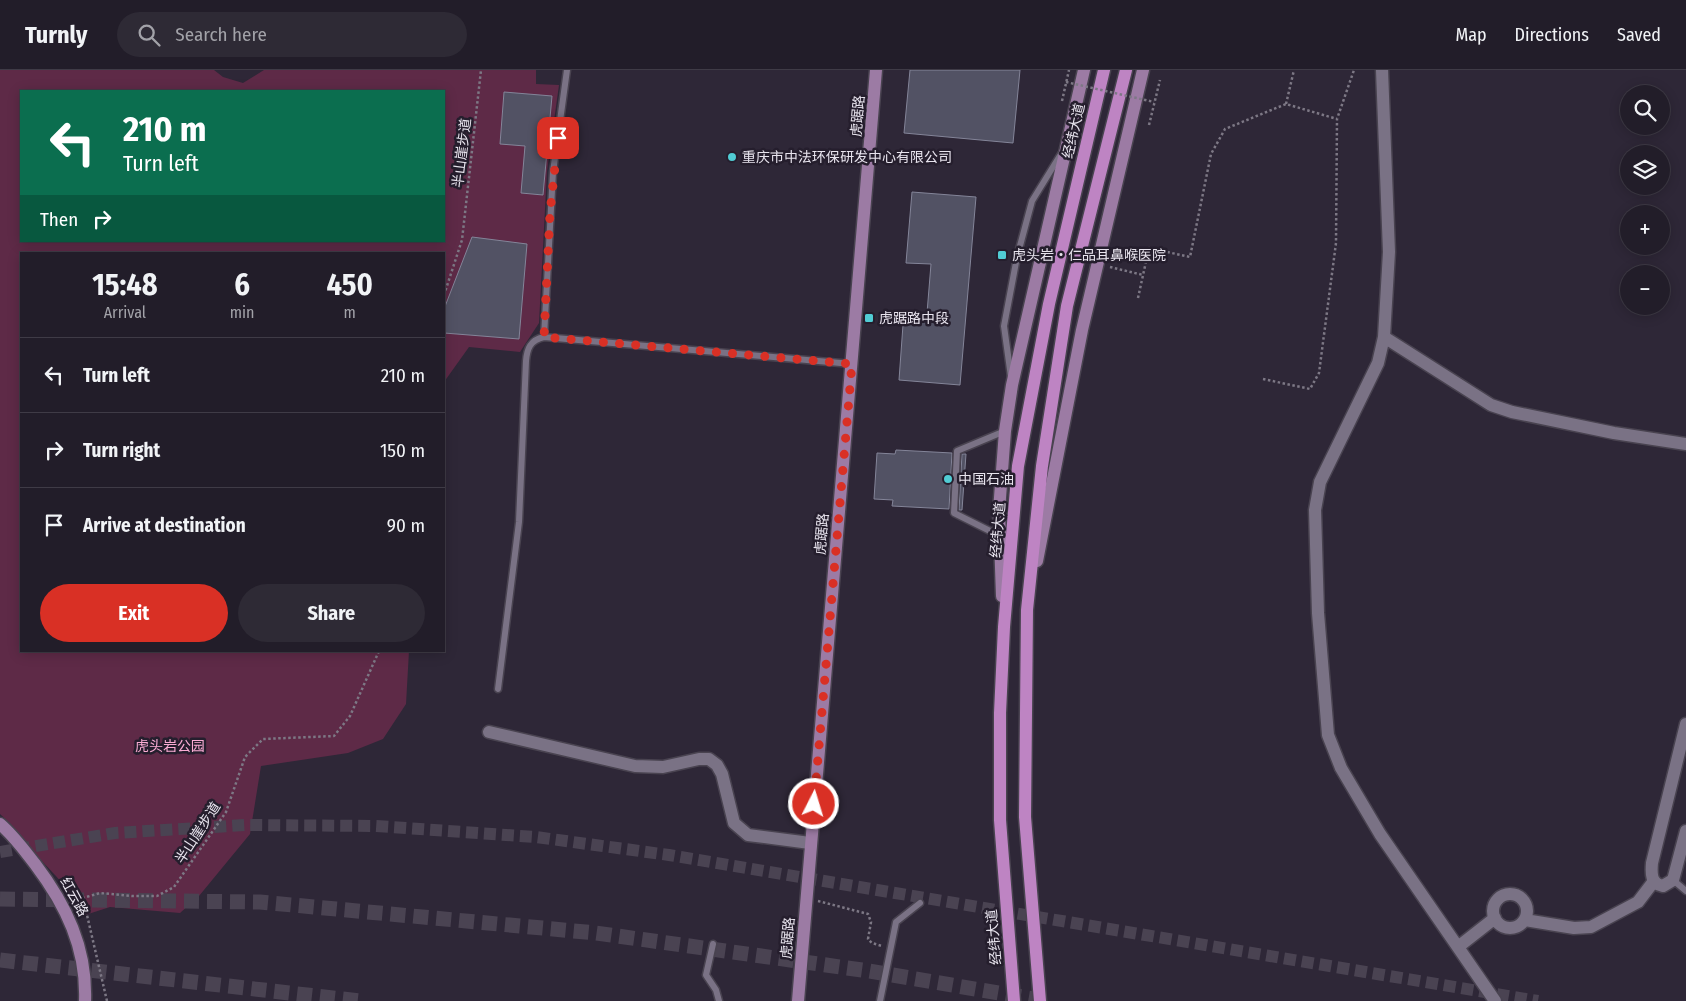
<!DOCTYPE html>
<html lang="en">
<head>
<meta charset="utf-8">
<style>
  body { margin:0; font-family:"Fira Sans Condensed","Noto Sans SC",sans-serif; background:#2e2a35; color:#f1f3f6; height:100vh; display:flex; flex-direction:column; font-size:19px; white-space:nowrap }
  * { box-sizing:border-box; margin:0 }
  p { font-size:16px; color:#a2a2a8 }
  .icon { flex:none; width:28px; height:28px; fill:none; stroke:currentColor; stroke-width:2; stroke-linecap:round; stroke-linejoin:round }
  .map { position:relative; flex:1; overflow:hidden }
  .side { position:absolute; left:20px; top:182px; width:425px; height:400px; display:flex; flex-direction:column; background:#221d29; border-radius:0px; box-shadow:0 2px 12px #0003,0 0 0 1px #3f3b46 }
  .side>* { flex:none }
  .top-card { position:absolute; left:20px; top:20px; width:425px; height:152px; border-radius:0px; box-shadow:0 2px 12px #0003,0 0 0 1px #3f3b46; background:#0b6e4f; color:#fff; overflow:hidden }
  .buttons { position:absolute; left:1620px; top:15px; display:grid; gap:10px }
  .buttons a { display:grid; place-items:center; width:50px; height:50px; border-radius:50%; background:#221d29; box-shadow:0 2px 12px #0003,0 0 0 1px #3f3b46; font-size:25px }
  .pin { position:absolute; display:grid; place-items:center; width:42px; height:42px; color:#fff; margin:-21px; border-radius:10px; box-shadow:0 2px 8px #0006 }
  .me { position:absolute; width:55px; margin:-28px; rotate:5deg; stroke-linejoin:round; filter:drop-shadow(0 0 4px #0008) }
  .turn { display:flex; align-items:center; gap:18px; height:105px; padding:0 20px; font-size:22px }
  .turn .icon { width:65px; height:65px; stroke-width:2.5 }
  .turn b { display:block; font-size:35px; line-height:42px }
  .then { display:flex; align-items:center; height:48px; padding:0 20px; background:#0003; gap:10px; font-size:19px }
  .eta { display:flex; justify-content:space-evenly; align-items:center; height:85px; text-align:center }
  .eta b { font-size:30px; font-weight:700; line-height:35px }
  .button { display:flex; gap:10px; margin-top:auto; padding:10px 20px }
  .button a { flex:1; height:58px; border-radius:30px; background:#d93025; color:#fff; font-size:20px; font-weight:700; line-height:58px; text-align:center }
  .button a+a { background:#2e2a35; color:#f1f3f6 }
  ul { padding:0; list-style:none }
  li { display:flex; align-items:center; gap:15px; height:75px; padding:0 20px; border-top:1px solid #3f3b46 }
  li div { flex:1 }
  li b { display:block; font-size:19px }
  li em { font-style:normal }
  header { display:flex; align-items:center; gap:30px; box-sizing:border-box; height:70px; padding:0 25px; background:#221d29; border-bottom:1px solid #3f3b46 }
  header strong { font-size:24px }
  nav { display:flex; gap:28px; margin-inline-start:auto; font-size:18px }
  .search { width:350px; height:45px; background:#2e2a35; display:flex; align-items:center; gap:12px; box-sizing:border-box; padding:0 18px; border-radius:28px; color:#a2a2a8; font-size:19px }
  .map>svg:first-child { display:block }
</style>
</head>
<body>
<header>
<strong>Turnly</strong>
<div class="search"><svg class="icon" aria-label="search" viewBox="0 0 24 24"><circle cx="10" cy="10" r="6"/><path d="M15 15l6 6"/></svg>Search here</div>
<nav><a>Map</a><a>Directions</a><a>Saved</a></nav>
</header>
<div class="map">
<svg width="1686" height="931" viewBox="0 0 1686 931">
  <rect width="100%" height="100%" fill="#2e2737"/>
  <path fill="#5e2a47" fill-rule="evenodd" d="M 0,0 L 214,0 L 223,7 L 243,13 L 264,0 L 536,0 L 536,14 L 559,15 L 547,101 L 539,253 L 520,282 L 469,277 L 444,312 L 444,184 L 21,184 L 21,581 L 409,581 L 406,634 L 383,669 L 348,683 L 261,696 L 250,764 L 199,826 L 180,843 L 110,837 L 82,846 C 75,821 52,804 36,784 C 23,770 15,757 0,744 ZM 21,21 L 444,21 L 444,171 L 21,171 Z"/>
  <path fill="#525264" stroke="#848599" d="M 910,0 L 1020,0 L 1013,73 L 904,63 Z
    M 504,22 L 552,26 L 543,125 L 521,123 L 525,76 L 500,74 Z
    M 912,122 L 976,127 L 960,315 L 899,310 L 904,241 L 927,243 L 931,194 L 906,193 Z
    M 472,167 L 527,174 L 519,269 L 444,263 L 444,239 Z
    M 896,380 L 952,383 L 949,439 L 892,436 L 893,430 L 874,429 L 877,383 L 895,384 Z
    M 962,384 L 966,384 L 962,440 L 959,440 Z"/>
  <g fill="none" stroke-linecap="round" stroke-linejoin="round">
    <path stroke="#4a4352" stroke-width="12" stroke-dasharray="12 6" stroke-linecap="butt" d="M 0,782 L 115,763 L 246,755 L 376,756 L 536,767 L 669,785 L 1538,931"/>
    <path stroke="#4a4352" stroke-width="15" stroke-dasharray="15 8" stroke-linecap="butt" d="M 0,829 L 260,832 L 596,863 L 869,901 L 1046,931
      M 0,890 L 360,931"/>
    <g stroke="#494350" stroke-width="9">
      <path id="lane" d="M 544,267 L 553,102 L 567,0
        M 1011,307 L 1004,256 L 1017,187 L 1032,131 L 1061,84
        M 1000,466 L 954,443 L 957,381 L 1005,361
        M 498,619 L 519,452 L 526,291 C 527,279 530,270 544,267 L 852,294
        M 1673,810 L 1686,821
        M 713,874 L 706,905 L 716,920 L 719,931
        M 880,931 L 896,852 L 920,833"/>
    </g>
    <g stroke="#494350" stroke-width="15">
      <path id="street" d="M 1382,0 L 1389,182 L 1384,267 L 1378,293 L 1320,412 L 1315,440 L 1318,543 L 1328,665 L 1341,698 L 1380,764 L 1495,931
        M 1384,267 L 1491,335 L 1512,342 L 1614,363 L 1686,374
        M 1686,654 L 1652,793 C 1651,804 1651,814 1663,816 L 1673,810 L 1686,761
        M 489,662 L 635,696 L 663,697 L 699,689 L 709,689 L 717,695 L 722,704 L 734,753 L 748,765 L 810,773
        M1493 841a17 17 0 1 1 34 0a17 17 0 1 1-34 0Z
        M 1525,850 L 1574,858 L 1591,857 L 1638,832 L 1654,811
        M 1458,877 L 1495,848"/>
    </g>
    <g stroke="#494350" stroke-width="15">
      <path id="secondary" d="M 1037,491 L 1082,260 L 1143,0
        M 1002,526 L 999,441 L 1005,361 L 1012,315 L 1084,0
        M 0,754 C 14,766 24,780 35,794 C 66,835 87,878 85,931
        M 798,931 L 876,0"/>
    </g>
    <g stroke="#494350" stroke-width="15">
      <path id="primary" d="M 1014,931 L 1000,750 L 1000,643 L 1004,557 L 1018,396 L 1049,234 L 1104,0
        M 1040,931 L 1025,747 L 1027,540 L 1042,396 L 1067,236 L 1126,0"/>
    </g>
    <path stroke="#7d7885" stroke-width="2.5" stroke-dasharray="2.5 2.5" stroke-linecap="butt" d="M 1062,31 L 1069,0
      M 1286,34 L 1294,0
      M 1149,55 L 1160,10
      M 1110,197 L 1143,205
      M 444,225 L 462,170 L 481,0
      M 1138,228 L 1149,178 L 1190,187 L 1211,84 L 1225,59 L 1286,34 L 1337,49
      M 1263,309 L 1310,319 L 1319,303 L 1336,173 L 1337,49 L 1354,0
      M 818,831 L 868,844 L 871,852 L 868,869 L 872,873 L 882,876
      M 107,931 L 83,828 L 100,823 L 132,826 L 157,826 L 174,817 L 226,742 L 245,687 L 263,669 L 334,666 L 350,646 L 379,581"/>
    <use href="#lane" stroke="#7a7285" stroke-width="6"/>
    <use href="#street" stroke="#7a7285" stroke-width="12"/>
    <use href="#secondary" stroke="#9c7ba4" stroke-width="12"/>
    <use href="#primary" stroke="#be84c3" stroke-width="12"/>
    <path stroke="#7d7885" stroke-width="2.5" stroke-dasharray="2.5 2.5" stroke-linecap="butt" d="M 1066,12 L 1154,32"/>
  </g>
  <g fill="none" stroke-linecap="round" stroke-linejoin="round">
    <path stroke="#d93025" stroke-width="9" stroke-dasharray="0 16.2" d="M 558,68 L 550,143 L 544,267 L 852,294 L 814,734"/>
  </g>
  <g fill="#51ccd4" stroke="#251e2d" stroke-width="2">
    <circle cx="732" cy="87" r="5"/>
    <rect x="997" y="180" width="10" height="10" rx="2.5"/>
    <rect x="864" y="243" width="10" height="10" rx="2.5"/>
    <circle cx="948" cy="409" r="5"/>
  </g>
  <g text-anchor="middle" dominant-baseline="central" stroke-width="5" stroke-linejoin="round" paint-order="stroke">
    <g font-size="14" fill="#e8e4ee" stroke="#251e2d">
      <text transform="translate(858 46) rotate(-85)">虎踞路</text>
      <text transform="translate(1074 61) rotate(-77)">经纬大道</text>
      <text transform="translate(462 83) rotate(-83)">半山崖步道</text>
      <text transform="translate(998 460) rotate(-85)">经纬大道</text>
      <text transform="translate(822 464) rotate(-85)">虎踞路</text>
      <text transform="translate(198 763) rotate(-57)">半山崖步道</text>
      <text transform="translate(74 827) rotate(61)">红云路</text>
      <text transform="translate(994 867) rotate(-95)">经纬大道</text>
      <text transform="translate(788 868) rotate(-85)">虎踞路</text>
    </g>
    <g font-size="14" fill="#e8e4ee" stroke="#251e2d" text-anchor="start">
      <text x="742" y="87">重庆市中法环保研发中心有限公司</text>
      <text x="1012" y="185">虎头岩‧仁品耳鼻喉医院</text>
      <text x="879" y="248">虎踞路中段</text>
      <text x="958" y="409">中国石油</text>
    </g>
    <g font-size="14" fill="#faacd4" stroke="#251e2d">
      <text x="170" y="676">虎头岩公园</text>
    </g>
  </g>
</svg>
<div class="buttons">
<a><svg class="icon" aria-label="search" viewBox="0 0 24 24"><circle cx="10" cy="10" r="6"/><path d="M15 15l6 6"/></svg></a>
<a><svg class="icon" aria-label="layers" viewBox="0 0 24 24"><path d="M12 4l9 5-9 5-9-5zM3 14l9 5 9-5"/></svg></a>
<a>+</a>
<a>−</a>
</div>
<div class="pin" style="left:558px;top:68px;background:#d93025"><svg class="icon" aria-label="arrive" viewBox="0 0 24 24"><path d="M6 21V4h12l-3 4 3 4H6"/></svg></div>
<svg class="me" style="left:814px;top:734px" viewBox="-20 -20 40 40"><circle r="17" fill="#d93025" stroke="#fff" stroke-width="3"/><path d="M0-11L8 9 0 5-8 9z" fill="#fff"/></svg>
<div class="top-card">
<div class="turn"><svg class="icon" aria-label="left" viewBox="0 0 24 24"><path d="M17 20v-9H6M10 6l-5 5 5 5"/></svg><div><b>210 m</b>Turn left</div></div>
<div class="then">Then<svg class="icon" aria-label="right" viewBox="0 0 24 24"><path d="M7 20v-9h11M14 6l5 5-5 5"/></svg></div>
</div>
<section class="side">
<div class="eta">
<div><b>15:48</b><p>Arrival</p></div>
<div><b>6</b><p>min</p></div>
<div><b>450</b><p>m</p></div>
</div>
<ul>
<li><svg class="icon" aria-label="left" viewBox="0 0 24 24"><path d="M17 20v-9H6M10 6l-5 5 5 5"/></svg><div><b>Turn left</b></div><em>210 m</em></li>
<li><svg class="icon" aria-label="right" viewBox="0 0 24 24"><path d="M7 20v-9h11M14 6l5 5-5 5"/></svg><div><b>Turn right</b></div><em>150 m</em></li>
<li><svg class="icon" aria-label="arrive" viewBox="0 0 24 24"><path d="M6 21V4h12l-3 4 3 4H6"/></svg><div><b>Arrive at destination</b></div><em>90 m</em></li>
</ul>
<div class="button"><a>Exit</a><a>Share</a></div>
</section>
</div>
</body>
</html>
